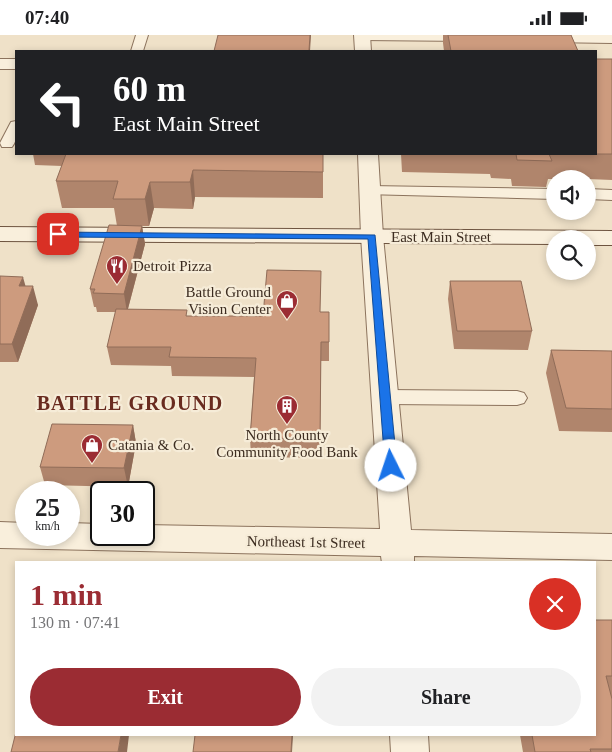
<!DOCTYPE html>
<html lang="en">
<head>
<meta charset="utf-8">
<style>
  body { margin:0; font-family:"Times New Roman",serif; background:#f2f2f2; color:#202124; height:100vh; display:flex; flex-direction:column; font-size:19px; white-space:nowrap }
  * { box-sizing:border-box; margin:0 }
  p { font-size:16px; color:#757577 }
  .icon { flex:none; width:28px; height:28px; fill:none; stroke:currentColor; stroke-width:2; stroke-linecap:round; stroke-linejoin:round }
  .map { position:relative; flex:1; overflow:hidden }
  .details { position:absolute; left:15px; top:526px; width:581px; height:175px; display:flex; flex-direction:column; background:#fff; border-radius:0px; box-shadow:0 2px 8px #0003 }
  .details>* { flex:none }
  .banner { position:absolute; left:15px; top:15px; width:582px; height:105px; border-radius:0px; box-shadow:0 2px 8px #0003; background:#202124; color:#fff; overflow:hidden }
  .fabs { position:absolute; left:546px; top:135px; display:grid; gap:10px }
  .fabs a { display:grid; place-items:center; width:50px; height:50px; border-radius:50%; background:#fff; box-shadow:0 2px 8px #0003; font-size:25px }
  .speed { position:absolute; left:15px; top:446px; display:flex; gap:10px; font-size:25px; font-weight:700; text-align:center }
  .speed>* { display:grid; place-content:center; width:65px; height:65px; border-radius:50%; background:#fff; box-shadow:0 2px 8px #0003; line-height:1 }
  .speed small { font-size:12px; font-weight:400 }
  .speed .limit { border:2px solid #111; border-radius:8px; background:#fff; color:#111 }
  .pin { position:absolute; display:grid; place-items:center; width:42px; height:42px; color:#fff; margin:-21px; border-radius:10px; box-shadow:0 2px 8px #0006 }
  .me { position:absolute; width:55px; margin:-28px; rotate:356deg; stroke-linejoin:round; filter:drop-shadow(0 0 4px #0008) }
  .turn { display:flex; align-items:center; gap:18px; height:105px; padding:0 15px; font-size:22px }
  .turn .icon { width:65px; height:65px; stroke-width:2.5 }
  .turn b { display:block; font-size:35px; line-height:42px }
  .round { display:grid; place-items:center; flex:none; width:52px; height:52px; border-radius:26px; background:#f2f2f2 }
  .head { display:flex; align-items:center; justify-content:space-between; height:85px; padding:0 15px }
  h1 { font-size:30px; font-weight:800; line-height:38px; color:#9b2c33 }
  .primary-button { display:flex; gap:10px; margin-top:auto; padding:10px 15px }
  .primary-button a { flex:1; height:58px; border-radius:30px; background:#9b2c33; color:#fff; font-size:20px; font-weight:800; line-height:58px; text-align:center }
  .primary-button a+a { background:#f2f2f2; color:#202124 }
  .status { display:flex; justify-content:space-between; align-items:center; height:35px; padding:0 25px; background:#fff; direction:ltr }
  .status svg { height:14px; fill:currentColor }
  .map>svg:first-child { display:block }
</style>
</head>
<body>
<div class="status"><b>07:40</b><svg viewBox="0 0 49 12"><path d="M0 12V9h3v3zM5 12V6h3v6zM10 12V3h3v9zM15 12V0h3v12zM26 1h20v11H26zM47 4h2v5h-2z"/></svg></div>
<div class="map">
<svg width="612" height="717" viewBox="0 0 612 717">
  <rect width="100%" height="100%" fill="#efe1c8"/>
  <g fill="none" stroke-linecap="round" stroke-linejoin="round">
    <g stroke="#8c735d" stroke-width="2">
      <path id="service" d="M 136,0 L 148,0 L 143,16 L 131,16 Z
        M 357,0 L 475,0 L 476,2 L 470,6 L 362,5 L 358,4 Z
        M 543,0 L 612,0 L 612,8 L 547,7 L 543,6 L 541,3 Z
        M 16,86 C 17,95 18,104 12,112 L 2,112 L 0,108 L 11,87 Z
        M 370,151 L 555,154 L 555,164 L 364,159 L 362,156 L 364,153 Z
        M 588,154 L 612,155 L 612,165 L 588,164 Z
        M 386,355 L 517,356 L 524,358 L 527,363 L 524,368 L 517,370 L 386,369 L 379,367 L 376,362 L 379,357 Z"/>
    </g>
    <g stroke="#8c735d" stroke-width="2">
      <path id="minor" d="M 354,0 L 370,0 L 371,16 L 355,16 Z
        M 0,24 L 16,24 L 16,34 L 0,34 Z
        M 358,119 L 378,119 L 383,201 L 411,495 L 612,499 L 612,525 L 414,521 L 414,528 L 382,528 L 381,521 L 0,513 L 0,487 L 26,488 L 26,500 L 69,500 L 69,488 L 101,489 L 101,500 L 144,500 L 144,490 L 380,494 L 361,201 Z
        M 390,700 L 428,700 L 429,717 L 391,717 Z"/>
    </g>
    <g stroke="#6e5440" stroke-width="2">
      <path id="secondary" d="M 0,192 L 612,196 L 612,210 L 588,210 L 588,204 L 555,204 L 555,209 L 0,206 Z"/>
    </g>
    <use href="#service" fill="#f9efdc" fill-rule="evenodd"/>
    <use href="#minor" fill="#f9efdc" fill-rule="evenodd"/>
    <use href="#secondary" fill="#f9efdc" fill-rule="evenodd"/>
  </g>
  <path fill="#b0856c" d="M 443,0 L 571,0 L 578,16 L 444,16 L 443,8 Z
    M 612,24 L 612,145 L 588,144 L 548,144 L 546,152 L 512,151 L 511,144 L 491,143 L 490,139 L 402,137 L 401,119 L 596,119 Z
    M 33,119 L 323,119 L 323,163 L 195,162 L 193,174 L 154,173 L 149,191 L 142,191 L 145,209 L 128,274 L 188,281 L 263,281 L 320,277 L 329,277 L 329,326 L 321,326 L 320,423 L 251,422 L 250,403 L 254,342 L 172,341 L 171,331 L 111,330 L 107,312 L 116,277 L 97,277 L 96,272 L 94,272 L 90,254 L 117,191 L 114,173 L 62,173 L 56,146 L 62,131 L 35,130 Z
    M 0,241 L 25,251 L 38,270 L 18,327 L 0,327 Z
    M 450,246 L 532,296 L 528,315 L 454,314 L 448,264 Z
    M 551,315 L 612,316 L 612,397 L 559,396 L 546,338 Z
    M 133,390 L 136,408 L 128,452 L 45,450 L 40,432 Z
    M 612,585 L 612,717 L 523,717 L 520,700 L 595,700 Z"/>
  <path fill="#906c58" d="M 310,0 L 311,0 L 310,16 L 309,16 Z
    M 193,135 L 195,162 L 193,174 L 190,147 Z
    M 150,147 L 154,173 L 149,191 L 145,164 Z
    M 142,191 L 145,209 L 127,277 L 124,259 Z
    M 23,242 L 28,260 L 19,251 Z
    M 33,251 L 38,270 L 18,327 L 12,309 Z
    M 133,390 L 136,408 L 128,452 L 124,433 Z
    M 121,700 L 129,700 L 127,717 L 118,717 Z
    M 292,700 L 293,700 L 292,717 L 291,717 Z"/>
  <path fill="#cd9b7e" stroke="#906c58" d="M 218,0 L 310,0 L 309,16 L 214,16 Z
    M 448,0 L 571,0 L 578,16 L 451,16 Z
    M 596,24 L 612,24 L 612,119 L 596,119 Z
    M 66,119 L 323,119 L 323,137 L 193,135 L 190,147 L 150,147 L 145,164 L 113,164 L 118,146 L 56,146 Z
    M 516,119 L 549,119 L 552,126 L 517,125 Z
    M 109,190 L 142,191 L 124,259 L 93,258 L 95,254 L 90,254 Z
    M 267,235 L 321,236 L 320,277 L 329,277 L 329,307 L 321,307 L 320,404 L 250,403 L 256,323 L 169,322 L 171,312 L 107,312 L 116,274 L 187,275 L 186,281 L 263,281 Z
    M 0,241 L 23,242 L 19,251 L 33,251 L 12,309 L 0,309 Z
    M 450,246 L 521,246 L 532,296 L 457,296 Z
    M 551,315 L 612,316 L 612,374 L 566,373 Z
    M 52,389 L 133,390 L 124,433 L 40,432 Z
    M 595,585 L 612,585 L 612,641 L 606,641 L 612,664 L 612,714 L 590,714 L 591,717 L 535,717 L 532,700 L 595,700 Z
    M 16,697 L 16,700 L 121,700 L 118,717 L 11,717 Z
    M 195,700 L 292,700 L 291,717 L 193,717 Z"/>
  <path fill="#1a73e8" stroke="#114b97" d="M 55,197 L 375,200 L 397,431 L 395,434 L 387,434 L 385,431 L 368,204 L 58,202 L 55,201 Z"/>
  <defs>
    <g id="restaurant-pin" transform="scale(1.125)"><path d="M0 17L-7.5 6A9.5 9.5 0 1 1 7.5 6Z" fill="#9b2c33" stroke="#f6ecd8"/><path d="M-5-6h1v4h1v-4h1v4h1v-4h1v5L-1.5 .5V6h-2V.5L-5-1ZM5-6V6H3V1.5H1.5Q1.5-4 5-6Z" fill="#fff"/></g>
    <g id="shop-pin" transform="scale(1.125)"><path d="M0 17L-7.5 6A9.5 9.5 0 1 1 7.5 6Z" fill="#9b2c33" stroke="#f6ecd8"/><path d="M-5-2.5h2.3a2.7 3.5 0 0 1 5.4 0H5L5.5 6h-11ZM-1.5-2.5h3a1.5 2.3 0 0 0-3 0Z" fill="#fff"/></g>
    <g id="building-pin" transform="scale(1.125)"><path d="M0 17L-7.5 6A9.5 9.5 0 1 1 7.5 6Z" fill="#9b2c33" stroke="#f6ecd8"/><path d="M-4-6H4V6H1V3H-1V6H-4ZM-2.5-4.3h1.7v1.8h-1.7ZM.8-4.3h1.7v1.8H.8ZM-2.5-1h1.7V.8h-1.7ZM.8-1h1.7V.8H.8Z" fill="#fff"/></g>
  </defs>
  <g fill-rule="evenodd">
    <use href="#restaurant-pin" x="117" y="231"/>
    <use href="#shop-pin" x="287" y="266"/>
    <use href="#building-pin" x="287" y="371"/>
    <use href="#shop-pin" x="92" y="410"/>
  </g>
  <g text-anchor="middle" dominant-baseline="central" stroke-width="4.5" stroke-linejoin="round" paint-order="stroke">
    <g font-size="15" fill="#3c2c20" stroke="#f6ecd8">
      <text x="441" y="202">East Main Street</text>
      <text transform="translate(306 507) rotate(1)">Northeast 1st Street</text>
    </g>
    <g font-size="15" fill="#3c2c20" stroke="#f6ecd8" text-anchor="start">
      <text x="133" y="231">Detroit Pizza</text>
      <text x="271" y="257" text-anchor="end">Battle Ground<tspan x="271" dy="17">Vision Center</tspan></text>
      <text x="287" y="400" text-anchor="middle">North County<tspan x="287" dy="17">Community Food Bank</tspan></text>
      <text x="108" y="410">Catania &amp; Co.</text>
    </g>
    <g font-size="20" font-weight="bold" letter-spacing="1" fill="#692b1f" stroke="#f6ecd8">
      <text x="130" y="368">BATTLE GROUND</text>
    </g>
  </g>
</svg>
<div class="fabs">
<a><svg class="icon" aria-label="sound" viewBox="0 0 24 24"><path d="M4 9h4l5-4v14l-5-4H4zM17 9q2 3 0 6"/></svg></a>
<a><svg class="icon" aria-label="search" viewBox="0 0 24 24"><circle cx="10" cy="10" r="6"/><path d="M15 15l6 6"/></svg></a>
</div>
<div class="speed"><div>25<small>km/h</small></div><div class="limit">30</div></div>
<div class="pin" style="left:58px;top:199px;background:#d93025"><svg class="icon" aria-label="arrive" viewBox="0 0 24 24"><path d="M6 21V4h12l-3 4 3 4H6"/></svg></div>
<svg class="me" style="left:391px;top:431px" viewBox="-20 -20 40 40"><circle r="19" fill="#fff"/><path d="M0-13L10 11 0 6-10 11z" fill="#1a73e8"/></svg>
<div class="banner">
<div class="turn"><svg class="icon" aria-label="left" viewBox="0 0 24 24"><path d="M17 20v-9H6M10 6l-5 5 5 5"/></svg><div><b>60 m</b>East Main Street</div></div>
</div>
<section class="details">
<div class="head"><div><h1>1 min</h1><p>130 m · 07:41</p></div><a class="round" style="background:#d93025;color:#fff"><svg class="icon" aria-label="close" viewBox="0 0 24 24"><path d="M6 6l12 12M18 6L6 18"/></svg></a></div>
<div class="primary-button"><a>Exit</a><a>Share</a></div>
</section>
</div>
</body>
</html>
